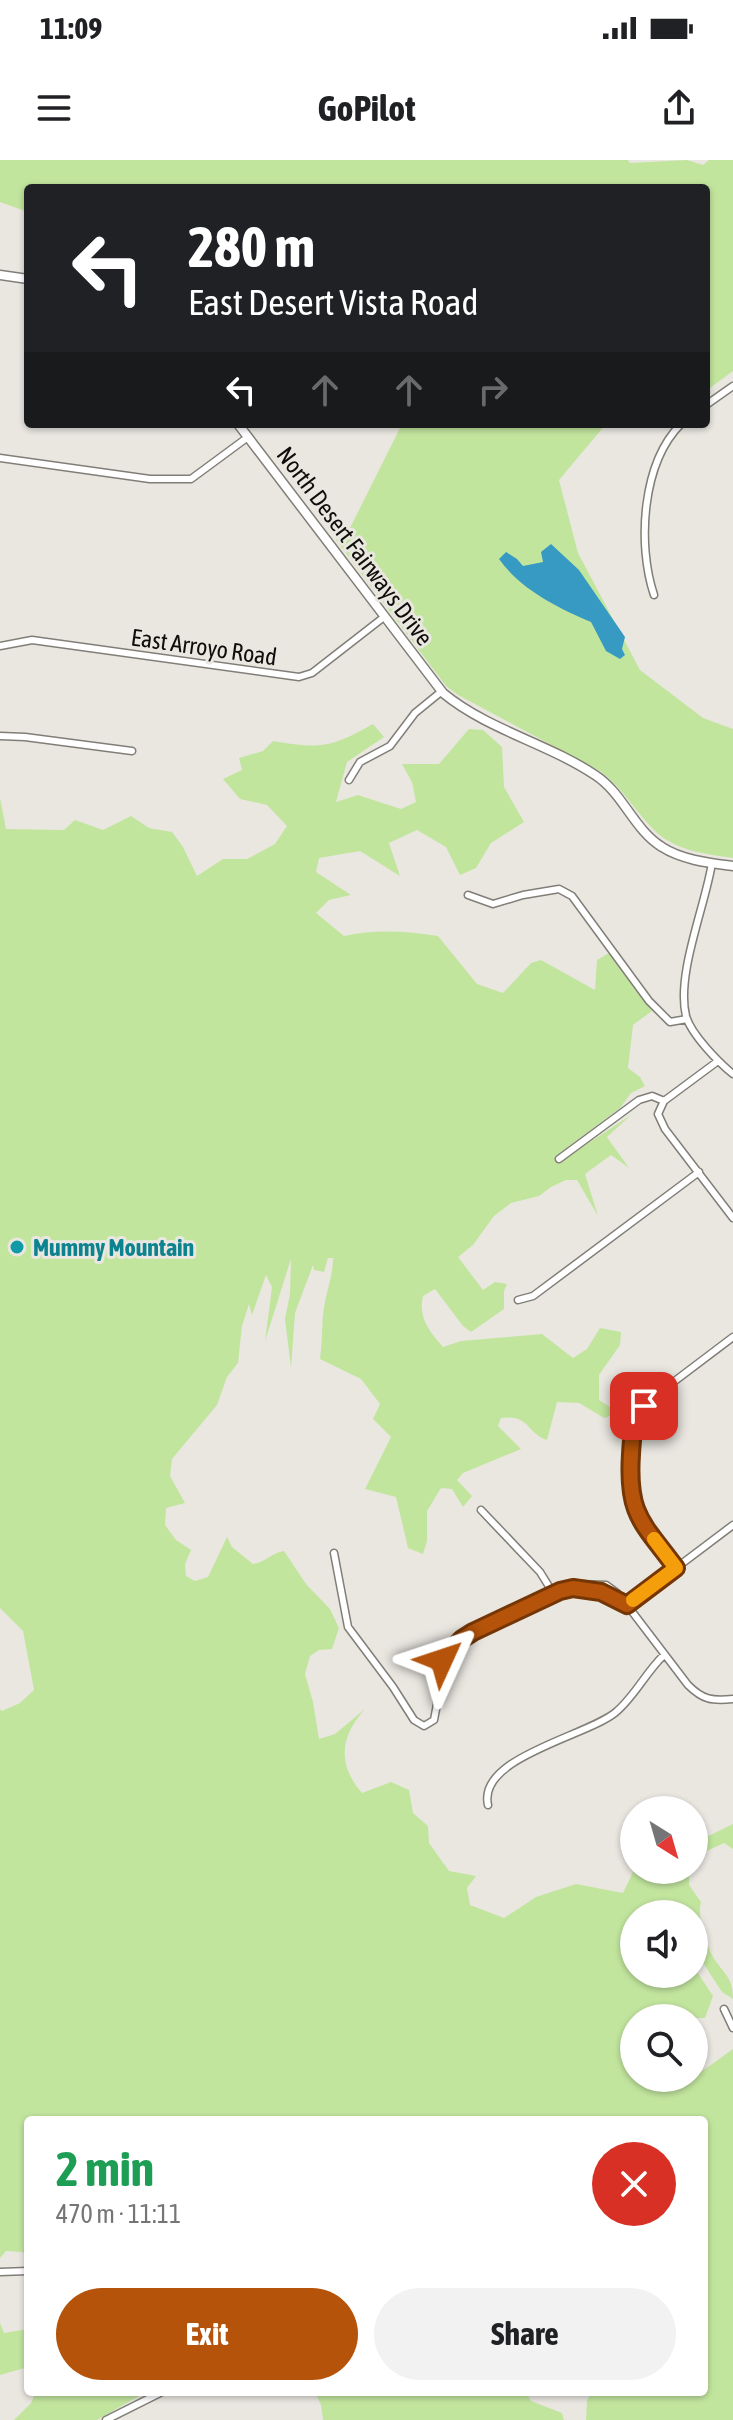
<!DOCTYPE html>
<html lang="en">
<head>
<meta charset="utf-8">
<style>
  body { margin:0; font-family:"Asap Condensed",sans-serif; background:#f2f2f2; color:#202124; height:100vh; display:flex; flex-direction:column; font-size:30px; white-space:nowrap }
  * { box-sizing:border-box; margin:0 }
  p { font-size:26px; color:#757577 }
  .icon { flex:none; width:44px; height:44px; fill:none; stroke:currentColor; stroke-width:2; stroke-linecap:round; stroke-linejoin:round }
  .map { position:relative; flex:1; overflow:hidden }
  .side { position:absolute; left:24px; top:1956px; width:684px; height:280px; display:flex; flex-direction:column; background:#fff; border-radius:8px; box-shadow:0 2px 6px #0004 }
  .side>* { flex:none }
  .banner { position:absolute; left:24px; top:24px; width:686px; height:244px; border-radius:8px; box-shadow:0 2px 6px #0004; background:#202124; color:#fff; overflow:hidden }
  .needle { width:52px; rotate:143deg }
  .buttons { position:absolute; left:620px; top:1636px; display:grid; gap:16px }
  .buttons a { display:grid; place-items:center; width:88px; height:88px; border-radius:50%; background:#fff; box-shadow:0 2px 6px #0004; font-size:40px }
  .pin { position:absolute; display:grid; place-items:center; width:68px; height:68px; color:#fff; margin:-34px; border-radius:16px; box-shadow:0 4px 12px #0006 }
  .me { position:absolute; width:88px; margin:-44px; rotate:48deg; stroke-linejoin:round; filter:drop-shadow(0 0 6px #0008) }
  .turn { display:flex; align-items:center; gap:28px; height:168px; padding:0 32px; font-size:36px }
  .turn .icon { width:104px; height:104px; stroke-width:2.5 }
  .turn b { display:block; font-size:56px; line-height:68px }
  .lanes { display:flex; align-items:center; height:76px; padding:0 32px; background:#0003; justify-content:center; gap:40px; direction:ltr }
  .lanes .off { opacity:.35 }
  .round { display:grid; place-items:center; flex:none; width:84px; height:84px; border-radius:42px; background:#f2f2f2 }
  .overview { display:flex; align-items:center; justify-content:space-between; height:136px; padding:0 32px }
  h1 { font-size:48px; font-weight:700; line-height:60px; color:#1e9e55 }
  .primary-button { display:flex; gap:16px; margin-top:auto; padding:16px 32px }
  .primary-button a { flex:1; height:92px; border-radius:48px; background:#b45309; color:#fff; font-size:32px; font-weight:700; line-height:92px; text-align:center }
  .primary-button a+a { background:#f2f2f2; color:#202124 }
  .status { display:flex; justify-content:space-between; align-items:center; height:56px; padding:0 40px; background:#fff; direction:ltr }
  .status svg { height:22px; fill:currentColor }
  header { display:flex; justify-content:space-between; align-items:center; height:104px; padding:0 32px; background:#fff; font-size:36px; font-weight:700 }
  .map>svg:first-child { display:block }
</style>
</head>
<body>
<div class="status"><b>11:09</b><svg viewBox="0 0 49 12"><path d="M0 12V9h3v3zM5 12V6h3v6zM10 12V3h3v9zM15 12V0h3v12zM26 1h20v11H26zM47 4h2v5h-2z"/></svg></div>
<header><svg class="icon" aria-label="menu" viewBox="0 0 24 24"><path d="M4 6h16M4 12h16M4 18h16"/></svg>GoPilot<svg class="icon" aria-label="share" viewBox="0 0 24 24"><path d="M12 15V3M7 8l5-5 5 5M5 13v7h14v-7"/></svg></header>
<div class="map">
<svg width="733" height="2260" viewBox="0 0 733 2260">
  <rect width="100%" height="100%" fill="#eae7e1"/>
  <path fill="#c2e59e" d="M 0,0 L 628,0 L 630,3 L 687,0 L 703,5 L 709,0 L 733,0 L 733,211 L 706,231 L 706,28 L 28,28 L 28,52 L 0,42 Z
    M 402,264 L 606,264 L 559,320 L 578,393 L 640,510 L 703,558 L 733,569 L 733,698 C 706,694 677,691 656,672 C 636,653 623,628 600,611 L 458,535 L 446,526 L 336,380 L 349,370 Z
    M 373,564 L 384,577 L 347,602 L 336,642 L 358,635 L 401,649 L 416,642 L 412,622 L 402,604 L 439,604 L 469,569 L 483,570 L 502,587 L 504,627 L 524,662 L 491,683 L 476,708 L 460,715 L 446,687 L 417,670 L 389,683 L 400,716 L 360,691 L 319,698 L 316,712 L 351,735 L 329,740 L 316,753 L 344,776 C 374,769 408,771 438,776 L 477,824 L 503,833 L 531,803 L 541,800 L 595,830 L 597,800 L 609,793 L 652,851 L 633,865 L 628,908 L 640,917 L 645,926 L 631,933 L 620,948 L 556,996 L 561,1001 L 631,955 L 607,977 L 629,1008 L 611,995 L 585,1014 L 598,1056 L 577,1020 L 566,1020 L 551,1027 L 539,1036 L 511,1043 L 494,1056 L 473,1085 L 458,1097 L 483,1130 L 495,1122 L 507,1124 L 504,1131 L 504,1149 L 471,1172 L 463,1166 L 435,1129 L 423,1136 C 418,1158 429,1171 443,1187 L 461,1181 L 542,1174 L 573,1198 L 587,1189 L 600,1168 L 621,1172 L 620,1185 L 599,1215 L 599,1240 L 619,1253 L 604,1258 L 579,1243 L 557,1242 L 547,1280 C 526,1273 530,1254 501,1258 L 498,1266 L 521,1289 L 463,1313 L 457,1320 L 472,1336 L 463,1347 L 452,1329 L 441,1328 L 427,1351 L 427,1381 L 423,1394 L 408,1388 L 396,1337 L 365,1329 L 391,1277 L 373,1259 L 380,1244 L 361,1219 L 320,1199 C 323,1180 321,1160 325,1142 C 328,1126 333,1114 333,1098 L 328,1098 L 324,1112 L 314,1110 L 313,1105 L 295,1153 L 291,1208 L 285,1159 L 290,1134 L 291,1099 L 265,1181 L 272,1127 L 266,1115 L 252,1155 L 249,1144 L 242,1166 L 238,1203 L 227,1217 L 217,1245 L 172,1299 L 170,1316 L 185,1343 L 166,1348 L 165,1365 L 176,1380 L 191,1390 L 185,1404 L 186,1416 L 195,1421 L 208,1417 L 227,1377 L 232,1387 L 253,1404 C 266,1402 271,1393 284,1391 L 306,1424 L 330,1449 L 339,1468 L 332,1489 L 319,1490 L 310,1496 L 305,1514 L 313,1542 L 319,1579 L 335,1574 L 365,1549 C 340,1577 337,1604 362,1633 L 391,1622 L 409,1630 L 413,1653 L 428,1666 L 429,1683 L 449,1711 L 476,1716 L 467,1728 L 470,1745 L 504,1758 L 536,1737 L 576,1724 L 623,1733 L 634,1710 L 689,1710 L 689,1725 L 701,1742 C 697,1757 705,1779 711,1793 C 721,1813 733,1814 733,1839 L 722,1832 L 694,1789 L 694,1754 L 634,1754 L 634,1814 L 694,1814 L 694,1807 L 713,1836 L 705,1858 L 634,1858 L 634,1918 L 694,1918 L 694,1907 L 701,1912 L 733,1889 L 733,2260 L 586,2260 L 587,2240 L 592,2232 L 704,2232 L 704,1960 L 28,1960 L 28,2104 L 23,2092 L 6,2091 L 0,2098 L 0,1549 L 2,1551 L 20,1543 L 34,1530 L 23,1471 L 0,1448 L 0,638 L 6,669 L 64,670 L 75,660 L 103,670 L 131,656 L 149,668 L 172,672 L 183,687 L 197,716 L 223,699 L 247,699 L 275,684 L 287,666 L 267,645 L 240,639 L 223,619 L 242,610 L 239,598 L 263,591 L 273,581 C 321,589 330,588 373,564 Z
    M 733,1664 L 733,1689 L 724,1683 L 694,1697 L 694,1683 Z
    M 0,2163 L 4,2173 L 28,2169 L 28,2207 L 0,2215 Z
    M 36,2232 L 140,2232 L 139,2236 L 97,2260 L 14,2260 L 31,2243 Z
    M 315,2232 L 526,2232 L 531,2241 L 562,2253 L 564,2260 L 323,2260 L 321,2245 Z"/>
  <path fill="#379ac2" d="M 551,384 L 579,410 L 625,477 L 622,489 L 625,495 L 620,499 L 606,491 L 591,462 C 558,448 520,429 499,399 L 506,392 L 517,399 L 523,406 L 543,402 L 541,392 Z"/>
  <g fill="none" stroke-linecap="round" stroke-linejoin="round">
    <g stroke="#817e78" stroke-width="9">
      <path id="street" d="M 706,245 L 733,226
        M 0,298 L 150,319 L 191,319 L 248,277
        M 654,435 C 637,384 642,303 681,264
        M 0,486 L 32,480 L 299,517 L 312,513 L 384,457
        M 0,576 L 25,577 L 132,591
        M 349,620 L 360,602 L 390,586 L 415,553 L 442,531
        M 712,703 C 705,747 676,814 686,856 C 691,874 718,902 733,914
        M 468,735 L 493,744 L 523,735 L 559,729 L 572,736 L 649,841 L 670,862 L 687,859
        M 718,901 L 664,941 L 658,954 L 665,969 L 733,1058
        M 559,999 L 639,940 L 652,936 L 664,941
        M 518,1140 L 533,1136 L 699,1012
        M 481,1350 L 540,1412 L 553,1433
        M 334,1393 L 348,1467 L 393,1527 L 414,1560 L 424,1566 L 434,1560 L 437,1544 L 435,1509 L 449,1490 L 462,1479 L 521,1448 L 577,1424 L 606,1425 L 617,1433 L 618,1440
        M 676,1408 L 640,1361 L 633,1343 L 630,1324 L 633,1266 L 647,1242 L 733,1177
        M 573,1428 L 601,1432 L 627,1445 L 688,1525 C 703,1540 712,1541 733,1539
        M 627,1445 L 733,1365
        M 488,1645 C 477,1597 588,1576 616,1552 C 635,1536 646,1512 664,1495
        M 724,1849 L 733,1868
        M 0,2112 L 28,2111
        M 106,2260 L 162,2232"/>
    </g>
    <g stroke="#817e78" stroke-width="11">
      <path id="secondary" d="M 0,115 L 28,119
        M 238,264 L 443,533 C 488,570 547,583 595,615 C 623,633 634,670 662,687 C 682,700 710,703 733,706"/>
    </g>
    <use href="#street" stroke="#fff" stroke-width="6"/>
    <use href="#secondary" stroke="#fff" stroke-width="8"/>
  </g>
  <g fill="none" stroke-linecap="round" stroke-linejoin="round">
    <g stroke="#753606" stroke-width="20">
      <path id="route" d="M 442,1500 L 462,1479 L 473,1472 L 560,1431 L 573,1428 L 601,1432 L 627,1445 L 676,1408 C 642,1362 627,1355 631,1294 C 632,1276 633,1261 644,1246"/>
    </g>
    <use href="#route" stroke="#b45309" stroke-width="14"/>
    <path stroke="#f59e0b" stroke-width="14" d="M 633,1440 L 676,1408 L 654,1379"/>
  </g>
  <circle fill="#0f9aa8" stroke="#eae7e1" stroke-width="3" cx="17" cy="1087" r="8"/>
  <g text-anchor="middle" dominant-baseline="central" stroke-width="6" stroke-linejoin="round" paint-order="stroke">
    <g font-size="24" fill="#0e0d0a" stroke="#eae7e1">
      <text transform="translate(355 386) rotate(53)">North Desert Fairways Drive</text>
      <text transform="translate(204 487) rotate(8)">East Arroyo Road</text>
    </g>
    <g font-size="24" font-weight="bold" fill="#0d838f" stroke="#eae7e1" text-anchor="start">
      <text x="33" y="1087">Mummy Mountain</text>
    </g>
  </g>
</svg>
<div class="buttons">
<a><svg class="needle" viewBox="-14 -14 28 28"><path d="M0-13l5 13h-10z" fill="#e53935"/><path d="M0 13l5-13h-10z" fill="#757577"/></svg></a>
<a><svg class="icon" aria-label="sound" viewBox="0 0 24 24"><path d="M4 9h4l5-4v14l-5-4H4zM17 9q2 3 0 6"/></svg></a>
<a><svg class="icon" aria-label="search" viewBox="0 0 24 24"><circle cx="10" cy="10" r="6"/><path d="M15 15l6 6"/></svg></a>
</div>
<div class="pin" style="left:644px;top:1246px;background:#d93025"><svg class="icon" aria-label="arrive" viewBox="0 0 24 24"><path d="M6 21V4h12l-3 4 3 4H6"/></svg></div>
<svg class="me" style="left:442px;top:1500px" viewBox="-20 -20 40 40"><path d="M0-17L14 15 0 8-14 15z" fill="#b45309" stroke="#fff" stroke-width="4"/></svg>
<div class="banner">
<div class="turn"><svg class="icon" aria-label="left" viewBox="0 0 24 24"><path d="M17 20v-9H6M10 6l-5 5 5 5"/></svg><div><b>280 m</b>East Desert Vista Road</div></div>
<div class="lanes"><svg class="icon" aria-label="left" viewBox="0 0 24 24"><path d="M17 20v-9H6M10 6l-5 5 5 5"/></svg><svg class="icon off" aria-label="ahead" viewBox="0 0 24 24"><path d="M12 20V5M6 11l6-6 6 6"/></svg><svg class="icon off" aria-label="ahead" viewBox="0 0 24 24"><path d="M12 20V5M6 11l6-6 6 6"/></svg><svg class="icon off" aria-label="right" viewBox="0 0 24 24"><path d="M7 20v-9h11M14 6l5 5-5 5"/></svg></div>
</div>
<section class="side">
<div class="overview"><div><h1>2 min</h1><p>470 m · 11:11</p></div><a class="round" style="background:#d93025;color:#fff"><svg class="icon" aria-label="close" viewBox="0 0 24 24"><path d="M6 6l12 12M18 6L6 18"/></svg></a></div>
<div class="primary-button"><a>Exit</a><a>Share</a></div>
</section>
</div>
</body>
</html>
